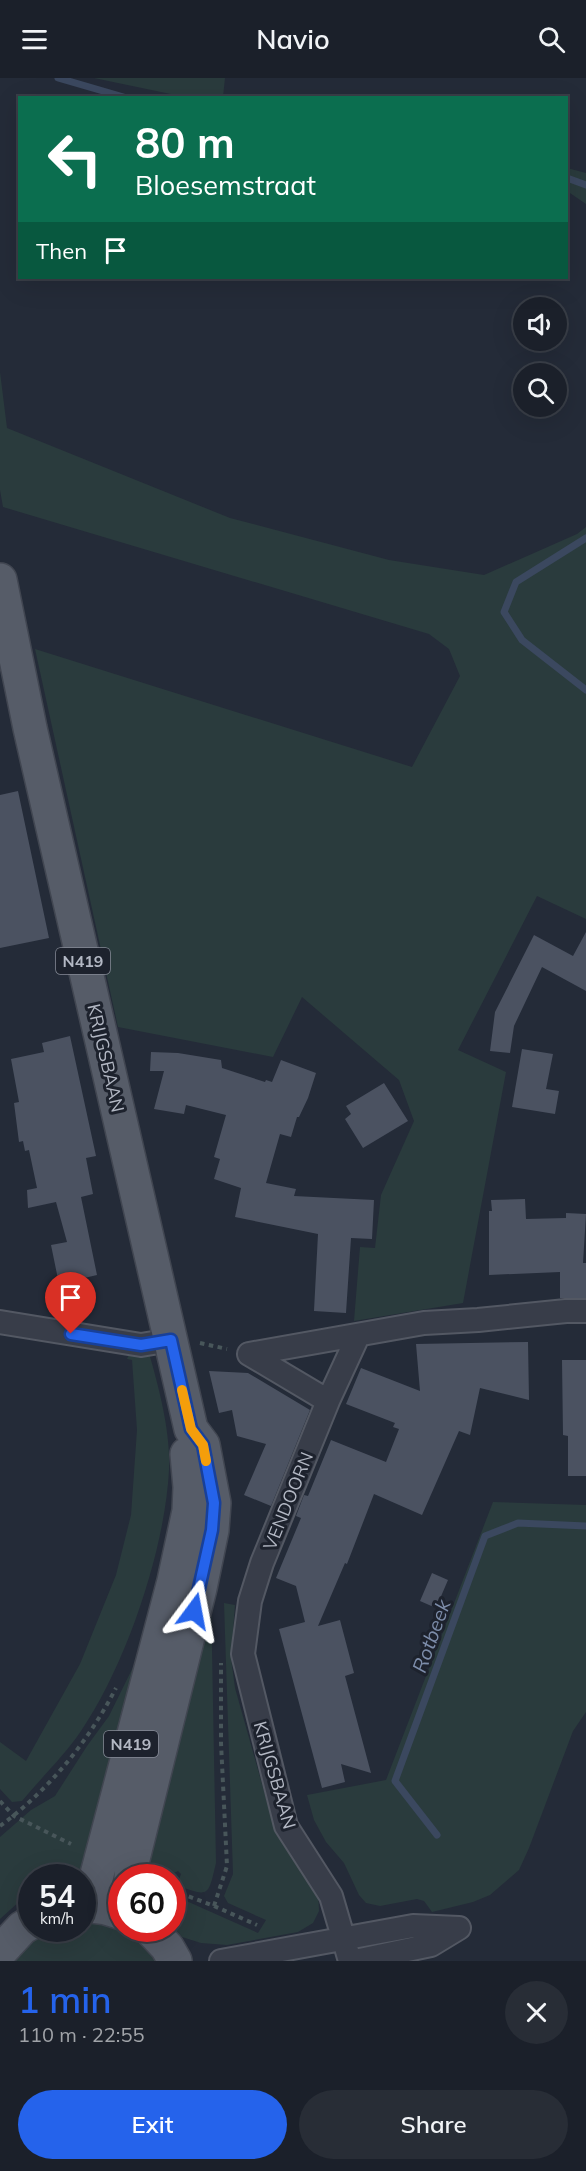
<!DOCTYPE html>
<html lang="en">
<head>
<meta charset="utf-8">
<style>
  body { margin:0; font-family:Mulish,sans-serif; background:#282d36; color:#f1f3f6; height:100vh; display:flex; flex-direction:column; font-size:22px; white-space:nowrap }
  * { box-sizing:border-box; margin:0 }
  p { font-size:20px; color:#a0a3a8 }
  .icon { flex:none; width:33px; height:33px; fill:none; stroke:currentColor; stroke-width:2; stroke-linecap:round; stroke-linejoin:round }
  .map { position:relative; height:1883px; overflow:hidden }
  .sheet { display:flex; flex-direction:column; background:#1b202a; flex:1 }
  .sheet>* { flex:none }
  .guide { position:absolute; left:18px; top:18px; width:550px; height:183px; border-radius:0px; box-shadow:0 6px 24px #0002,0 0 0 2px #393e47; background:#0b6e4f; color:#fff; overflow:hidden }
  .tools { position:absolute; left:513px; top:219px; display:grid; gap:12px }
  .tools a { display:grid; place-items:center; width:54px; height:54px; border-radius:50%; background:#1b202a; box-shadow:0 6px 24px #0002,0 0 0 2px #393e47; font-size:30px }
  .speed { position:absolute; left:18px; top:1786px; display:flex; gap:12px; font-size:30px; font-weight:700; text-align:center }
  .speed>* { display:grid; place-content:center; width:78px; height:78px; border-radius:50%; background:#1b202a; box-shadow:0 6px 24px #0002,0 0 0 2px #393e47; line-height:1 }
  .speed small { font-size:15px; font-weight:400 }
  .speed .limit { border:9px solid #d22; background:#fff; color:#111 }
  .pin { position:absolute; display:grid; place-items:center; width:51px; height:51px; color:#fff; margin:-62px -26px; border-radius:50% 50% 50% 0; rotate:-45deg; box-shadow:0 0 6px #0007 }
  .pin .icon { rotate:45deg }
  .me { position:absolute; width:66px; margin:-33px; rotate:13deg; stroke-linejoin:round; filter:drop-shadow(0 0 4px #0008) }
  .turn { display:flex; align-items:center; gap:21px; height:126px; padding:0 18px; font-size:27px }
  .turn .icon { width:78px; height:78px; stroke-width:2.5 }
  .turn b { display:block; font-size:42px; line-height:51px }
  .then { display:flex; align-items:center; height:57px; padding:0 18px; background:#0003; gap:12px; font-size:22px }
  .round { display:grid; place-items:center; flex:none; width:63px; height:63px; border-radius:32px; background:#282d36 }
  .summary { display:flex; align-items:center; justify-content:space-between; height:102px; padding:0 18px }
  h1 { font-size:36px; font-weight:600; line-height:45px; color:#2563eb }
  .primary-button { display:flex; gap:12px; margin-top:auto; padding:12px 18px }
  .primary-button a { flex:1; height:69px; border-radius:36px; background:#2563eb; color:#fff; font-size:24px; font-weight:600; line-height:69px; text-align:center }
  .primary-button a+a { background:#282d36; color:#f1f3f6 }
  header { display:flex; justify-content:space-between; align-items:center; height:78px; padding:0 18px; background:#1b202a; font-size:27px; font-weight:600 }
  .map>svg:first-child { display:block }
</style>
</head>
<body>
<header><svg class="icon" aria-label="menu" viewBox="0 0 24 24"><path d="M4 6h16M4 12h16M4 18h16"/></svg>Navio<svg class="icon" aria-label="search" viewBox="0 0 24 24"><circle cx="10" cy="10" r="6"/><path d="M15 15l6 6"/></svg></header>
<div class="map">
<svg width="586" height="1883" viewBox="0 0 586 1883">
  <rect width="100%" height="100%" fill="#242b38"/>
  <path fill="#2a3b3d" d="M 94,0 L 225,0 L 223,19 L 185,19 Z
    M 567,90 L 586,95 L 586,126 L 567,113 Z
    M 0,294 L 7,350 L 230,440 L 389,482 L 484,497 L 577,456 L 586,449 L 586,841 L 537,818 L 458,972 L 506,994 L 463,1225 L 354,1243 L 360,1169 L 375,1170 L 381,1117 L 414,1043 L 399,1002 L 302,919 L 273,979 L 118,949 L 35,571 L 412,689 L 460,598 L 449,571 L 429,556 L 3,429 L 0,412 Z
    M 130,1274 L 149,1275 C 159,1310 171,1355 169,1392 C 165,1472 126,1587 81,1653 C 64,1678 41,1700 22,1723 L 12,1724 L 0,1711 L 0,1664 L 26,1683 L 80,1586 L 116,1497 L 131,1437 L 137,1352 L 132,1282 L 127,1281 Z
    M 493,1424 L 586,1427 L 586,1634 L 573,1653 L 529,1770 L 519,1792 L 490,1817 L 473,1824 L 432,1834 L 424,1823 L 417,1821 L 380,1828 L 366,1825 L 359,1817 L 344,1785 L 326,1764 L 314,1742 L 307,1717 L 386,1702 Z
    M 211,1518 L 216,1785 C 208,1818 210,1820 177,1807 L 181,1796 L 178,1793 L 164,1800 L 147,1800 L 147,1775 Z
    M 224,1525 L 235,1527 L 231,1580 L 235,1610 L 276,1756 L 318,1812 L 319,1833 L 313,1845 L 298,1854 L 227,1867 L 201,1865 L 182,1859 L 173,1849 L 173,1817 L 258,1855 L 266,1842 L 228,1825 L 224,1818 L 233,1796 Z
    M 136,1583 L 84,1797 L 77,1800 L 32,1800 L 31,1817 L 21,1822 L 0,1841 L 0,1759 L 31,1732 L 55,1718 L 87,1668 L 109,1638 Z
    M 83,1842 C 125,1851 129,1850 158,1883 L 12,1883 L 40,1855 L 48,1851 L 82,1851 Z"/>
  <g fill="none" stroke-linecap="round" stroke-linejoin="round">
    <path stroke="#3b485f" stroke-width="7" d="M 58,0 L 127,20
      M 567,100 L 586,107
      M 586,460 L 516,504 L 504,534 L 522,562 L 586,612
      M 437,1757 L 395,1703 L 485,1458 L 518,1445 L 586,1448"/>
  </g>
  <path fill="#4b5261" d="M 18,713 L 49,860 L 0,870 L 0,717 Z
    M 586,854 L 586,913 L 542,889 L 514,948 L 510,975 L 490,973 L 495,934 L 534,857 L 573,878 Z
    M 70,958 L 96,1078 L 86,1080 L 93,1116 L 81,1119 L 97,1197 L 59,1206 L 51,1167 L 67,1164 L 56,1124 L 28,1130 L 27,1112 L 37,1110 L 29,1072 L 25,1073 L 23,1063 L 19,1064 L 14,1025 L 19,1024 L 11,981 L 44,974 L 42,965 Z
    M 522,971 L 553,976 L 546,1011 L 559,1013 L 555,1036 L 512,1029 Z
    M 151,974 L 178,975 L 221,982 L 222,990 L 265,1004 L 266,1002 L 272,1004 L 281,982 L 316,995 L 308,1020 L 299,1039 L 297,1039 L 291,1059 L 280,1056 L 266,1105 L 296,1111 L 294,1118 L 374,1122 L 372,1161 L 351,1160 L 346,1235 L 314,1233 L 318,1156 L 235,1139 L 241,1110 L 214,1101 L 220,1081 L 214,1079 L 226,1037 L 186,1027 L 184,1036 L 154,1031 L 164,993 L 150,993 Z
    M 384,1005 L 408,1043 L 363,1070 L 345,1041 L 351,1036 L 346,1028 Z
    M 525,1121 L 526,1141 L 566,1140 L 566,1135 L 586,1136 L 583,1185 L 586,1185 L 586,1220 L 560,1220 L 560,1194 L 489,1197 L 489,1133 L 492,1133 L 491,1122 Z
    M 528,1264 L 529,1322 L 480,1310 L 470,1357 L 459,1353 L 422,1437 L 374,1416 L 347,1486 L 345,1485 L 318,1548 L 340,1542 L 354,1595 L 345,1598 L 371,1695 L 341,1686 L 345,1704 L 322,1710 L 279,1551 L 305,1544 L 296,1508 L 276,1500 L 301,1440 L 296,1438 L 304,1417 L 308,1418 L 331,1362 L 386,1384 L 399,1351 L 393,1349 L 395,1345 L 346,1326 L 361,1290 L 420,1313 L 416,1266 Z
    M 562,1282 L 586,1282 L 586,1398 L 568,1398 L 568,1358 L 563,1357 Z
    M 209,1293 L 248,1295 L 310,1332 L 271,1428 L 244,1417 L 266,1366 L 237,1358 L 232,1332 L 219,1335 Z
    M 432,1495 L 448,1502 L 436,1530 L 420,1523 Z"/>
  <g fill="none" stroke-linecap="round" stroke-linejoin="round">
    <g stroke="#535863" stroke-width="26">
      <path id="minor" d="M 0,1244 L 141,1267 L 171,1262
        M 249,1276 L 424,1245 L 478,1242 L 566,1233 L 586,1233
        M 249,1276 L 328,1323
        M 221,1883 L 413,1848 L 459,1850
        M 350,1883 L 331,1818 L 286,1748 L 243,1576 L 250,1523 L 262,1485 L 328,1323 L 358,1258
        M 355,1883 L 431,1867 L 459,1850"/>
    </g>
    <g stroke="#414651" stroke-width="36">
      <path id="primary" d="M 0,502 L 30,650 L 191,1351 L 203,1367 L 214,1425 L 212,1452 L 200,1510 L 132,1785 L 131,1800
        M 82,1826 L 90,1816 L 95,1804 L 174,1503 L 189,1433 L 190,1409 L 187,1376
        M 82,1827 L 106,1830 L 122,1835
        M 150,1851 L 167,1869 L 175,1883
        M 0,1874 L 22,1850 L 32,1844"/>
    </g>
    <path stroke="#48565a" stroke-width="4" stroke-dasharray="4.5 4.5" stroke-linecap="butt" d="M 200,1265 L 227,1271
      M 0,1723 L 14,1738 L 71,1766
      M 0,1748 C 49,1712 88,1664 116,1610
      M 172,1812 L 214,1828 L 257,1847
      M 214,1828 L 227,1788 L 221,1665 L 221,1585"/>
    <use href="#minor" stroke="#383d49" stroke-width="22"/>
    <use href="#primary" stroke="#565c68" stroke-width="33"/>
  </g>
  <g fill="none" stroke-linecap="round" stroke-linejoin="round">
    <g stroke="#184099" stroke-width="15">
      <path id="route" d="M 71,1256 L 141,1267 L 171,1262 L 191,1351 L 203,1367 L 214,1425 L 212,1452 L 194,1533"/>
    </g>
    <use href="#route" stroke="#2563eb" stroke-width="10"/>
    <path stroke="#f59e0b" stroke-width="10" d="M 182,1312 L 191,1351 L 203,1367 L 206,1383"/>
  </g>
  <g text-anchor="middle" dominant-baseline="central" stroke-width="6" stroke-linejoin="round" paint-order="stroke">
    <g fill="#1d222d" stroke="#868b97" stroke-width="1.5">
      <rect x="56" y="870" width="54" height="26" rx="4.5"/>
      <rect x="104" y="1653" width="54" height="26" rx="4.5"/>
    </g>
    <g font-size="16" font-weight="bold" fill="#b3b8c4">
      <text x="83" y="883">N419</text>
      <text x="131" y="1666">N419</text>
    </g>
    <g font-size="18" fill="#b3b8c4" stroke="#1d222d">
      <text transform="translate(106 980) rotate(77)">KRIJGSBAAN</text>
      <text transform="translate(288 1423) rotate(-68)">VENDOORN</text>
      <text transform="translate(275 1697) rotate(74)">KRIJGSBAAN</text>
    </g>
    <g font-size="20" font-style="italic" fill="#7d8daa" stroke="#1d222d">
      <text transform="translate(431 1558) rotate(-70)">Rotbeek</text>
    </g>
  </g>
</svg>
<div class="tools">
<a><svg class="icon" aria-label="sound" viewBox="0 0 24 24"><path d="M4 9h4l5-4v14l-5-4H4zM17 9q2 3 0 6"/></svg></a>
<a><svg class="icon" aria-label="search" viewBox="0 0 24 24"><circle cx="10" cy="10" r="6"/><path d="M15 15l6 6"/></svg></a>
</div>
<div class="speed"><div>54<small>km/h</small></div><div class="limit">60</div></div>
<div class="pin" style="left:71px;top:1256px;background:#d93025"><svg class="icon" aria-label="arrive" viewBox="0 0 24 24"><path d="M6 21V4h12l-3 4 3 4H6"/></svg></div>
<svg class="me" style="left:194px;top:1533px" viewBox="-20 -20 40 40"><path d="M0-17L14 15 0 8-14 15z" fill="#2563eb" stroke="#fff" stroke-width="4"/></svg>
<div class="guide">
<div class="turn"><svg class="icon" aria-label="left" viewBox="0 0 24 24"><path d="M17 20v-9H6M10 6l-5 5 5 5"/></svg><div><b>80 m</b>Bloesemstraat</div></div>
<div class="then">Then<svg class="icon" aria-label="arrive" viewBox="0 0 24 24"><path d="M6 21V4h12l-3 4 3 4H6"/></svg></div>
</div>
</div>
<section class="sheet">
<div class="summary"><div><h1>1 min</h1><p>110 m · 22:55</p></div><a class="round"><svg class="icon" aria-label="close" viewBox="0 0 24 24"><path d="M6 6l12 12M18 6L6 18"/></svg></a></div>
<div class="primary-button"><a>Exit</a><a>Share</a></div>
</section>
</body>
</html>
